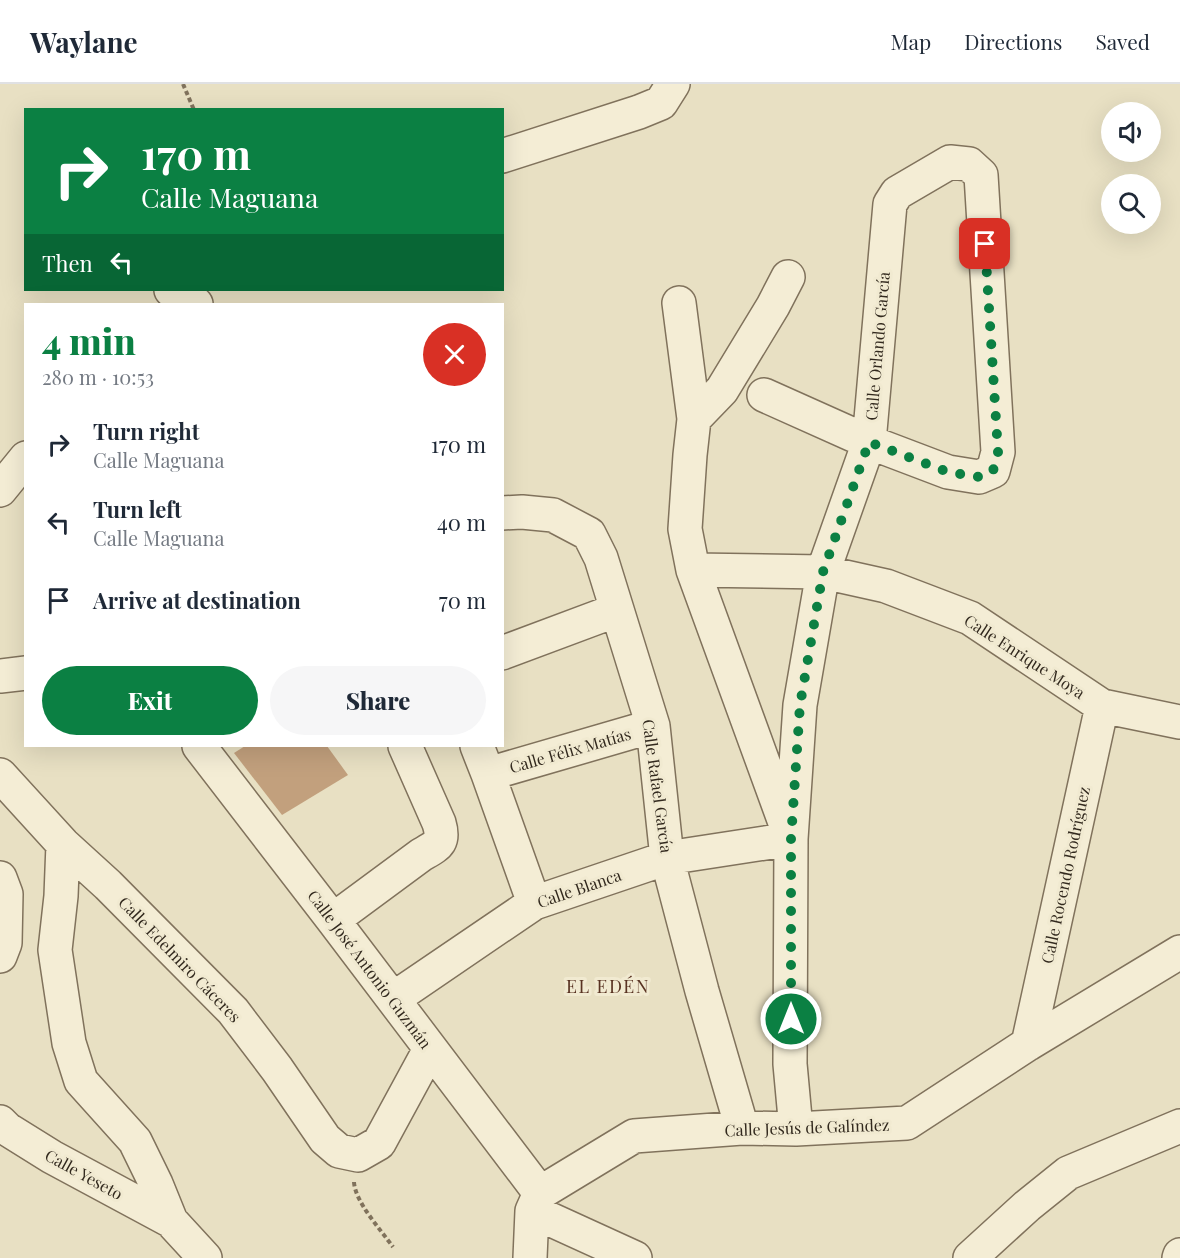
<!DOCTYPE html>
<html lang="en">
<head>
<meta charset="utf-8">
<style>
  body { margin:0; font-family:"Playfair Display",serif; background:#f6f6f7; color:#1f2937; height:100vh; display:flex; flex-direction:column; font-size:22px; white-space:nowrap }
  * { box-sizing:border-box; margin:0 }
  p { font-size:20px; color:#747a83 }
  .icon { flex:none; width:33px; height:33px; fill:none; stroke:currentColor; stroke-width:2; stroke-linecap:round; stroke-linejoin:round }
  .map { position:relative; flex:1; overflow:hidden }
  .side { position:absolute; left:24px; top:219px; width:480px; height:444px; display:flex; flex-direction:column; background:#fff; border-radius:0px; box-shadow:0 6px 24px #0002 }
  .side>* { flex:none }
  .top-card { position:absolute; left:24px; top:24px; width:480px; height:183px; border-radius:0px; box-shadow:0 6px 24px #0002; background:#0b8043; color:#fff; overflow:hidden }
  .controls { position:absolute; left:1101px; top:18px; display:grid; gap:12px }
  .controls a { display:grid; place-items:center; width:60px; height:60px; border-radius:50%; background:#fff; box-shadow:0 6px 24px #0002; font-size:30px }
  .pin { position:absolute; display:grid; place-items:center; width:51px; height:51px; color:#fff; margin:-26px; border-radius:12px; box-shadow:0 3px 9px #0006 }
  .me { position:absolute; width:66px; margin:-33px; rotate:0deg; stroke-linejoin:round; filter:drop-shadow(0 0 4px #0008) }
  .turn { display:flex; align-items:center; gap:21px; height:126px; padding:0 18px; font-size:27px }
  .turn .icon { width:78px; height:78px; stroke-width:2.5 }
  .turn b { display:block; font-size:42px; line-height:51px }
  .then { display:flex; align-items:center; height:57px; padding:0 18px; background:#0003; gap:12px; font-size:22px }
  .round { display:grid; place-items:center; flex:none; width:63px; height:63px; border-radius:32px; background:#f6f6f7 }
  .overview { display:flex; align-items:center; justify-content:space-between; height:102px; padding:0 18px }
  h1 { font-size:36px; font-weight:800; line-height:45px; color:#0b8043 }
  .primary-button { display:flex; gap:12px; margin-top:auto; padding:12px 18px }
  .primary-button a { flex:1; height:69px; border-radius:36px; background:#0b8043; color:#fff; font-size:24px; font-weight:800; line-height:69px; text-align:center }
  .primary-button a+a { background:#f6f6f7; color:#1f2937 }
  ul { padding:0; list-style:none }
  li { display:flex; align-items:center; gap:18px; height:78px; padding:0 18px }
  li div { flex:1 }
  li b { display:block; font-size:22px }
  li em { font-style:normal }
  header { display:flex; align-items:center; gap:36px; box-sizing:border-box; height:84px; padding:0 30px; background:#fff; border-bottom:2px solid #e0e1e3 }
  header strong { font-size:28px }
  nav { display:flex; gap:33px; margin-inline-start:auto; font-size:21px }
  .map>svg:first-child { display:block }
</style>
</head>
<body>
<header>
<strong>Waylane</strong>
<nav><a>Map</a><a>Directions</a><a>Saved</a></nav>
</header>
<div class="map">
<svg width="1180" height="1174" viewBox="0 0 1180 1174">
  <rect width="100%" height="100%" fill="#e8e0c3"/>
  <path fill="#c2a07d" d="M 245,662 L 327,662 L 348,691 L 282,731 L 234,669 Z"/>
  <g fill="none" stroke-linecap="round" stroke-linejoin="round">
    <g stroke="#80725c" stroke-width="36">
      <path id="minor" d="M 502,72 L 639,28 L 661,19 L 673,0
        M 171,206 L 196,220
        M 764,311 L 869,358 L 948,388 L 979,393 L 993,387 L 998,368 L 981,91 L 969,80 L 950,78 L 897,109 L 890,120 L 869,358 L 823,488 L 800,621 L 791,755 L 790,980 L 796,1045
        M 694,335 L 722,306 L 773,222 L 788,193
        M 0,406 L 26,374
        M 502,429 L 522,428 L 553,431 L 589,450 L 601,474 L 653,642 L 667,774 L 702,907 L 742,1044
        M 693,486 L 823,488 L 886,502 L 970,534 L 1102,622 L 1180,638
        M 502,569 L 617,526
        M 0,592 L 26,589
        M 199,662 L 333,836 L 540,1109
        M 477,662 L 488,690 L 534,819
        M 488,690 L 653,642
        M 0,691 L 63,760 L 108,801 L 233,927 L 277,985 L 325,1055 L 339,1067 L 358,1071 L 379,1059 L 430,965
        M 63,760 L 61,812 L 55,866 L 69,959 L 81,997 L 135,1057 L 156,1100 L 171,1137 L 205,1174
        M 0,794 L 6,810 L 5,859 L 0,872
        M 333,836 L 421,771 C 438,761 445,759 439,739 L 405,662
        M 393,915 L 534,819 L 667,774 L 791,755 L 693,486 L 685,445 L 690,371 L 694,335 L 679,219
        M 1028,960 L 1102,622
        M 0,1038 L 7,1045 L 52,1073 L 171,1137
        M 532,1127 L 635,1174
        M 530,1174 L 532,1127 L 540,1109 L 634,1052 L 742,1044 L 796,1045 L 907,1039 L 1028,960 L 1180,868
        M 970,1174 L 1027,1122 L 1068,1089 L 1180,1042
        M 1179,1174 L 1180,1171"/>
    </g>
    <path stroke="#80725c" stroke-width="4" stroke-dasharray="4.5 3" stroke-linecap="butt" d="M 183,0 L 194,26
      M 354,1098 C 355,1118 381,1146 393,1163"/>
    <use href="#minor" stroke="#f4edd5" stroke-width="33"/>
  </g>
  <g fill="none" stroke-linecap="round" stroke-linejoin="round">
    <path stroke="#0b8043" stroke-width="10" stroke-dasharray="0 18" d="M 791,935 L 791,755 L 800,621 L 823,488 L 869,358 L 948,388 L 979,393 L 993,387 L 998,368 L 985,160"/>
  </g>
  <g text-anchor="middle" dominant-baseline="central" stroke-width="6" stroke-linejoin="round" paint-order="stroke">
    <g font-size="16" fill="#32291e" stroke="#f1ead1">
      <text transform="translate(877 262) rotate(-85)">Calle Orlando García</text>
      <text transform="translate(1025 572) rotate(33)">Calle Enrique Moya</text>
      <text transform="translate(570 666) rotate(-16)">Calle Félix Matías</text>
      <text transform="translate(658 702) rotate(82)">Calle Rafael García</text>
      <text transform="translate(1065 791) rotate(-78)">Calle Rocendo Rodríguez</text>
      <text transform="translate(579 804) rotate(-19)">Calle Blanca</text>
      <text transform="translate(180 875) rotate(46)">Calle Edelmiro Cáceres</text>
      <text transform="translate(370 885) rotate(53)">Calle José Antonio Guzmán</text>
      <text transform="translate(807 1043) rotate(-2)">Calle Jesús de Galíndez</text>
      <text transform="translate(84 1090) rotate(29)">Calle Yeseto</text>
    </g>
    <g font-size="18" letter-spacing="1.5" fill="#593322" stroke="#f1ead1">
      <text x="608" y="902">EL EDÉN</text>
    </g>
  </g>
</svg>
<div class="controls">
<a><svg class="icon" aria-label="sound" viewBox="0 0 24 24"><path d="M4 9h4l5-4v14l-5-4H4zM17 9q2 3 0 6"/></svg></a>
<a><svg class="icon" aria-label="search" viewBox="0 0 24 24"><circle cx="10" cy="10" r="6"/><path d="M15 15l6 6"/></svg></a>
</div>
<div class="pin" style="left:985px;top:160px;background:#d93025"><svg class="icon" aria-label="arrive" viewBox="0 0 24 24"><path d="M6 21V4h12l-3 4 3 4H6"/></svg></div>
<svg class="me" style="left:791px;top:935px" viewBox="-20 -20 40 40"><circle r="17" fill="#0b8043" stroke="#fff" stroke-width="3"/><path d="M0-11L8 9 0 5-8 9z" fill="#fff"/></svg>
<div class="top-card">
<div class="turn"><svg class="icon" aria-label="right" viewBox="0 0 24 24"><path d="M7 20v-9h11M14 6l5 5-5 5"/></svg><div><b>170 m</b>Calle Maguana</div></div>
<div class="then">Then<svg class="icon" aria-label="left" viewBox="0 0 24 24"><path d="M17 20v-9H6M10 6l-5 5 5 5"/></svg></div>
</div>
<section class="side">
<div class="overview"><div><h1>4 min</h1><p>280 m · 10:53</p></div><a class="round" style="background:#d93025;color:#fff"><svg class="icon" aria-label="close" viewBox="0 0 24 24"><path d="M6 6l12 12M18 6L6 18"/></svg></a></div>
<ul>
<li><svg class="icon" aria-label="right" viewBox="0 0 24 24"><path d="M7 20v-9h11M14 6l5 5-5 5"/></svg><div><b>Turn right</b><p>Calle Maguana</p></div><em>170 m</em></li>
<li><svg class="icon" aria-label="left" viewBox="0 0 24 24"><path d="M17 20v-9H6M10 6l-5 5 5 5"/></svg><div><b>Turn left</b><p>Calle Maguana</p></div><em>40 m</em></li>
<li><svg class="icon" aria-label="arrive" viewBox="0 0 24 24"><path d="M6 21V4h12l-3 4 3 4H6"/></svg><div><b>Arrive at destination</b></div><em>70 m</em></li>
</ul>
<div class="primary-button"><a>Exit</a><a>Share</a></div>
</section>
</div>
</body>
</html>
